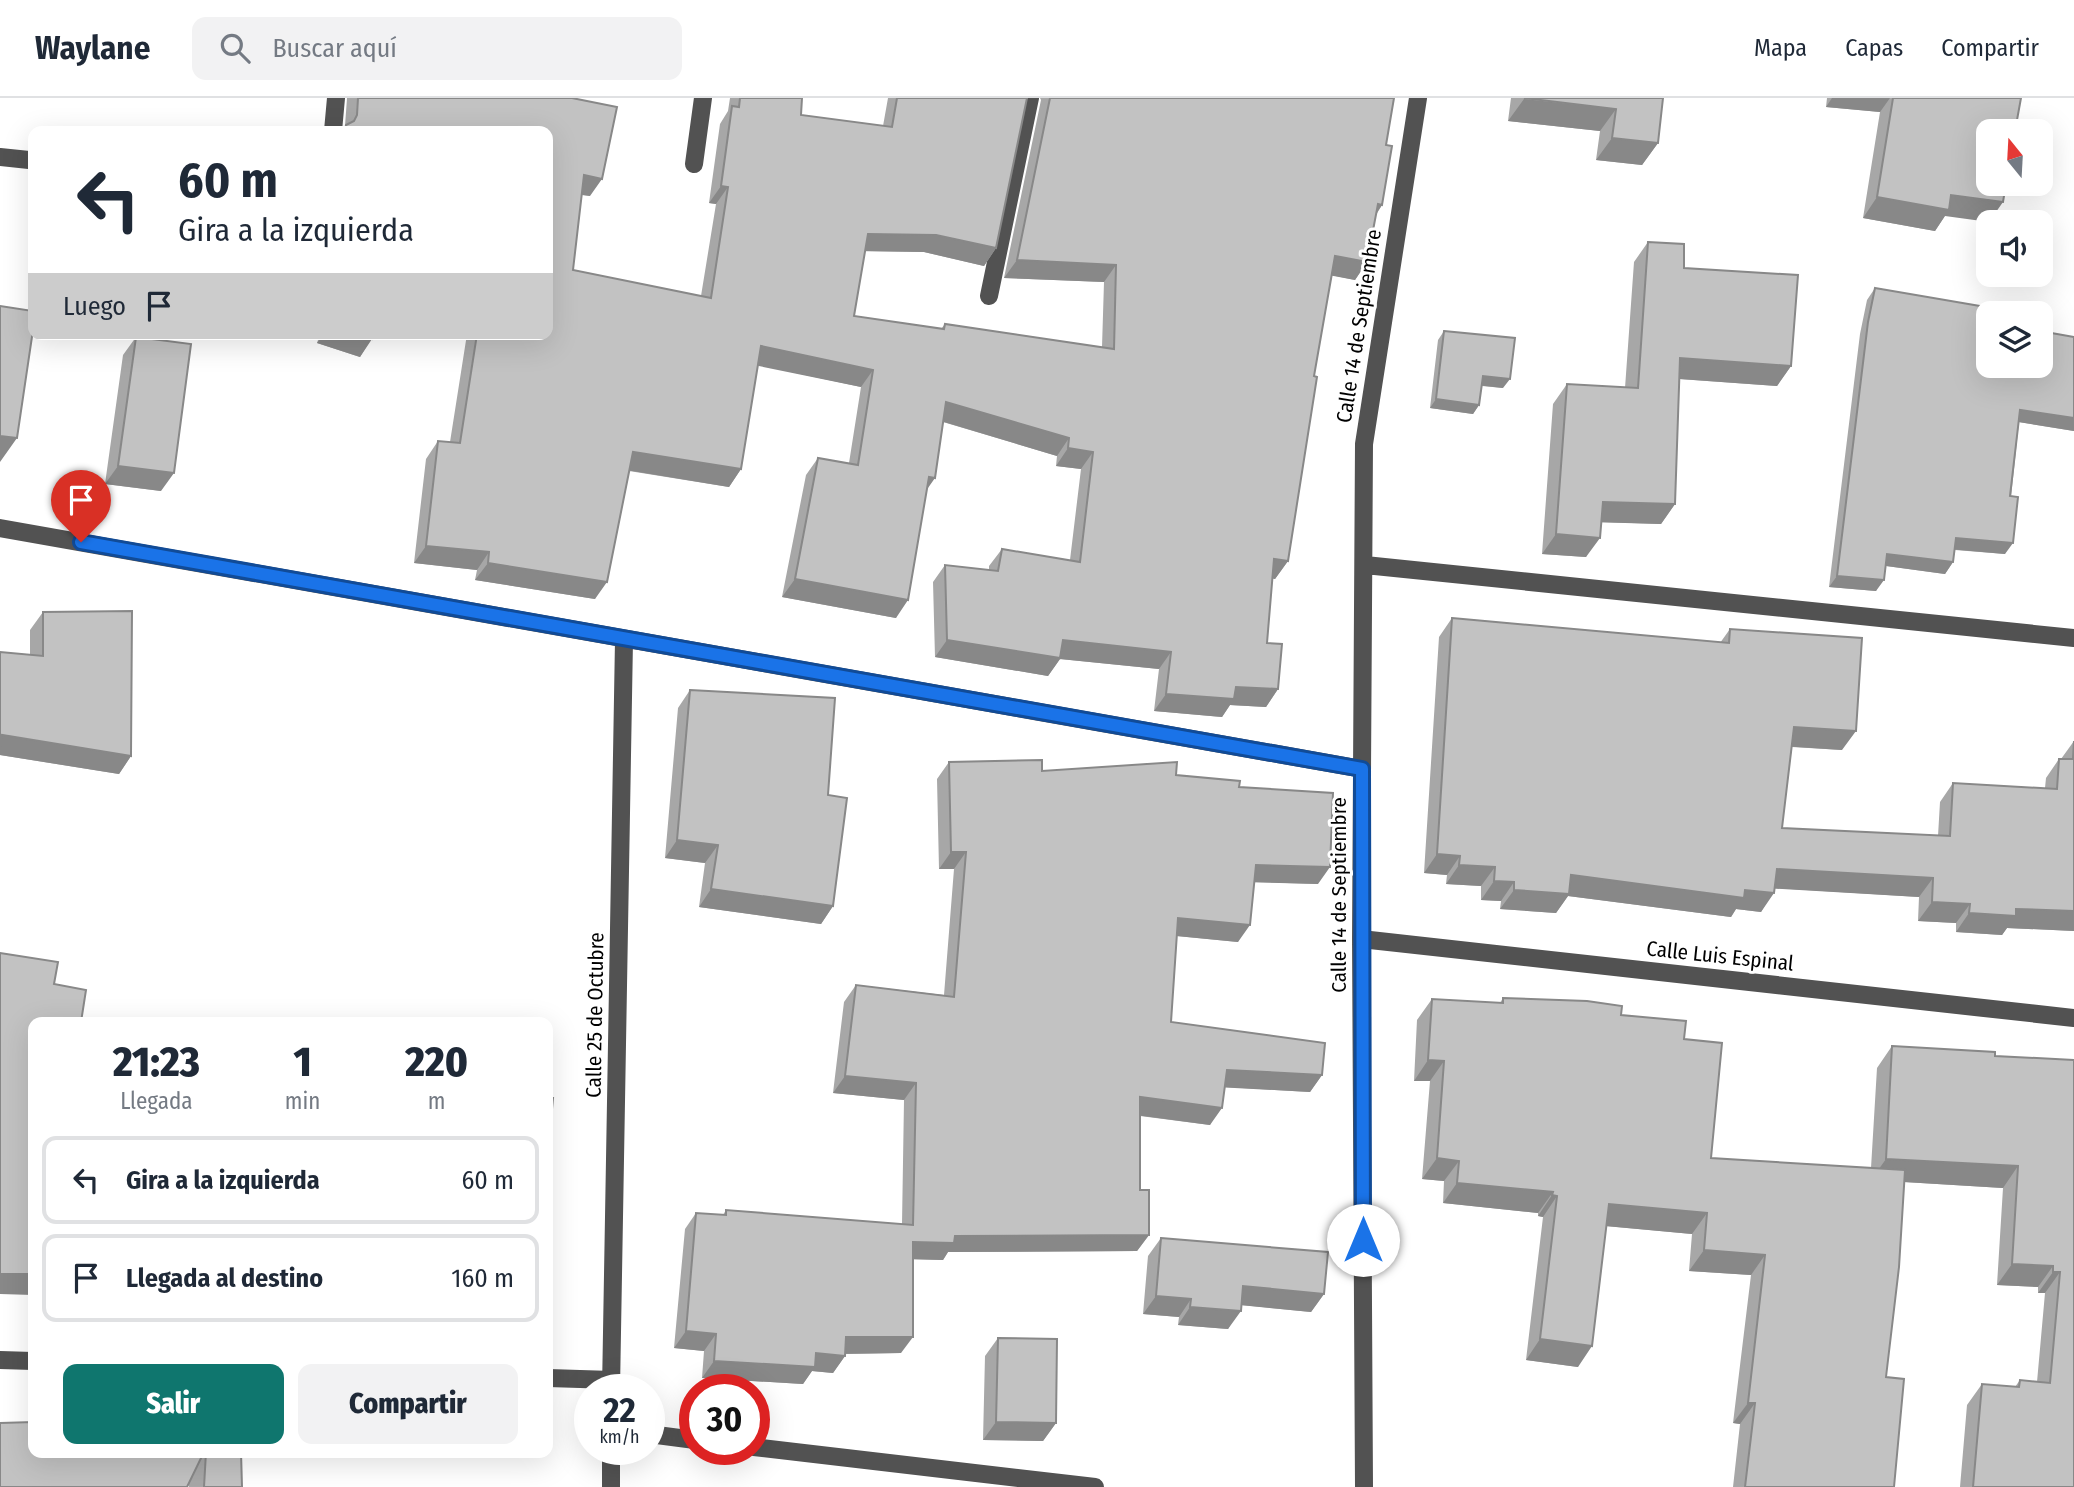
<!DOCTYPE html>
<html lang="es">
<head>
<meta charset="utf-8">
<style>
  body { margin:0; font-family:"Fira Sans Condensed",sans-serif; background:#f2f2f3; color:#1f2937; height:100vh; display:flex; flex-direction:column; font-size:26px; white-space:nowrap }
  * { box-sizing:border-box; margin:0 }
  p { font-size:23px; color:#747a83 }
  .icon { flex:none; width:38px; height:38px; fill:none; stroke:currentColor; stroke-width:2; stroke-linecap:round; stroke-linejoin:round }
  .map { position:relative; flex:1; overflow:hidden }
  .side { position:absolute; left:28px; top:919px; width:525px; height:441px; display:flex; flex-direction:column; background:#fff; border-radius:14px; box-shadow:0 7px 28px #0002 }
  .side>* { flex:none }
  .banner { position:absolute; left:28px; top:28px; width:525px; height:214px; border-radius:14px; box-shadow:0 7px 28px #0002; background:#fff; color:#1f2937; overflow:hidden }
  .needle { width:46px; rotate:342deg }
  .controls { position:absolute; left:1976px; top:21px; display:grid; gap:14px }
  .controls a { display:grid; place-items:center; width:77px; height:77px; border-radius:14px; background:#fff; box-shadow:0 7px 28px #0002; font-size:35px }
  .speed { position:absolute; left:574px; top:1276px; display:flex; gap:14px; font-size:35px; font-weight:700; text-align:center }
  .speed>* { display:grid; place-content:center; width:91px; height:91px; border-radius:50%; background:#fff; box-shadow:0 7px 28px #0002; line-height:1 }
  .speed small { font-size:18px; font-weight:400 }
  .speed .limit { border:10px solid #d22; background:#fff; color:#111 }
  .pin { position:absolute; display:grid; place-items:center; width:60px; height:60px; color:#fff; margin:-72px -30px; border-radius:50% 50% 50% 0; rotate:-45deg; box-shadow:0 0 7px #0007 }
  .pin .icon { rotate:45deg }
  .me { position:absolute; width:77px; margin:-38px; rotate:0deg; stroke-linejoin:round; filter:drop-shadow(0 0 5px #0008) }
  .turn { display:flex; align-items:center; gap:24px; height:147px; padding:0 35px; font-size:32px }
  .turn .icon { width:91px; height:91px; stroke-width:2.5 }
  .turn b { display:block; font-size:49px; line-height:60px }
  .then { display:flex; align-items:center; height:66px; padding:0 35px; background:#0003; gap:14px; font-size:26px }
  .eta { display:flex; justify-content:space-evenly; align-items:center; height:119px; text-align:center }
  .eta b { font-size:42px; font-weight:800; line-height:49px }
  .cta { display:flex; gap:14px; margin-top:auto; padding:14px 35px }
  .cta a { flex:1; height:80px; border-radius:14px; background:#0f766e; color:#fff; font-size:28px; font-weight:800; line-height:80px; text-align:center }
  .cta a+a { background:#f2f2f3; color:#1f2937 }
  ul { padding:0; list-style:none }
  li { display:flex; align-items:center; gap:21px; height:88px; margin:0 14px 10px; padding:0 21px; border:4px solid #e0e1e3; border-radius:14px }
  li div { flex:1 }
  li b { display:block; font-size:26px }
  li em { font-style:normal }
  header { display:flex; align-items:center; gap:42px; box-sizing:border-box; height:98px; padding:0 35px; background:#fff; border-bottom:2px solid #e0e1e3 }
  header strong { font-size:33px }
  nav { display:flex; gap:38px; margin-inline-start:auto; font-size:24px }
  .search { width:490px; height:63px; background:#f2f2f3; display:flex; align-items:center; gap:18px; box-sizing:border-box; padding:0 24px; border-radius:14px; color:#747a83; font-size:26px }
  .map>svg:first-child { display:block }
</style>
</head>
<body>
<header>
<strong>Waylane</strong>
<div class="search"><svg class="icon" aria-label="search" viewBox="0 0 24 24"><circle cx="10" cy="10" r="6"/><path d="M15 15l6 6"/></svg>Buscar aquí</div>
<nav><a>Mapa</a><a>Capas</a><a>Compartir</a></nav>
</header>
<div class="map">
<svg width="2074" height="1389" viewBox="0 0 2074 1389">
  <rect width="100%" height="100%" fill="#fff"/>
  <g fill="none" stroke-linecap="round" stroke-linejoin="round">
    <path stroke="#525252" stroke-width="18" d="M 333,33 L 336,0
      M 0,59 L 29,62
      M 694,66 L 703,0
      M 989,198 L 1030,0
      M 0,430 L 1362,671
      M 1365,467 L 2074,540
      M 1361,841 L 2074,920
      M 0,1262 L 33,1263
      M 548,1280 L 612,1282
      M 611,1292 L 624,542
      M 649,1336 L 695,1342
      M 754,1349 L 1095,1389
      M 611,1389 L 611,1351
      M 1364,1389 L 1361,841 L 1364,346 L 1418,0"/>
  </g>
  <path fill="#a7a7a7" d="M 347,0 L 572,0 L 590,98 L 581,97 L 573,172 L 701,198 L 716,106 L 709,105 L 720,26 L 728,13 L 730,0 L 802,0 L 801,17 L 883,28 L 888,0 L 1027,0 L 996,150 L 984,168 L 924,154 L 865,153 L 854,218 L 941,231 L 945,226 L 1102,249 L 1104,184 L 1004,180 L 1041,2 L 1040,0 L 1394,0 L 1386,47 L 1382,107 L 1376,117 L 1367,164 L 1355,182 L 1331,177 L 1314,278 L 1288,463 L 1275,481 L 1272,480 L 1267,545 L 1278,591 L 1266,609 L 1230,607 L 1222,619 L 1154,613 L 1159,571 L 1060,561 L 1048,578 L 935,559 L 933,484 L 945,467 L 989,472 L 989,468 L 1002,451 L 1070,462 L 1081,371 L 1056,368 L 1057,358 L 943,324 L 896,520 L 782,499 L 806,377 L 818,360 L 849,365 L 861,289 L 758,267 L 741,371 L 729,389 L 629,373 L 595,501 L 475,482 L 477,472 L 414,465 L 426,361 L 438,343 L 450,344 L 467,236 L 548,236 L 548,33 L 341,33 L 345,28 Z
    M 1511,0 L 1663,0 L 1658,45 L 1642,67 L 1596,62 L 1600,33 L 1508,23 Z
    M 1827,0 L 2021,0 L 1935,133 L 1863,120 L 1880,14 L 1826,9 Z
    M 1648,144 L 1684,170 L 1791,268 L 1777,288 L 1679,281 L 1675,406 L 1661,426 L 1601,424 L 1586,459 L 1542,456 L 1553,306 L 1567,286 L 1625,290 L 1634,164 Z
    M 1875,190 L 1988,268 L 2074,239 L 2074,333 L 2019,324 L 2005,456 L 1955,452 L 1953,464 L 1945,476 L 1886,468 L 1876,493 L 1829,489 L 1860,236 L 1867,202 Z
    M 1444,233 L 1503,290 L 1482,288 L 1479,307 L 1473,316 L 1430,310 L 1438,242 Z
    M 320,236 L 374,236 L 360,259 L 317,245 Z
    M 136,239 L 161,393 L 105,386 L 123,257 Z
    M 43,514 L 131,658 L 119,676 L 0,657 L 0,554 L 30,557 L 30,532 Z
    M 1452,520 L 1720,545 L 1730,531 L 1842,652 L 1792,649 L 1782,730 L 1938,738 L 1940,704 L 1953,685 L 2045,690 L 2046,680 L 2059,661 L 2061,661 L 2074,643 L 2074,833 L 2007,830 L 2002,837 L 1956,834 L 1956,825 L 1918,823 L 1919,799 L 1775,790 L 1761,814 L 1736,811 L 1731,819 L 1568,798 L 1556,815 L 1500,811 L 1501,803 L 1481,802 L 1481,788 L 1446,786 L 1447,777 L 1424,775 L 1439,539 Z
    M 690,592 L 828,697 L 833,808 L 821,826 L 699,809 L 705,765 L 665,760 L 678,610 Z
    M 949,664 L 1042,673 L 1176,677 L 1239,689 L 1318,786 L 1254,784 L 1238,844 L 1177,838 L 1171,924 L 1322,977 L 1310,994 L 1225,989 L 1210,1027 L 1140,1018 L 1140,1092 L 1149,1137 L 1137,1153 L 948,1154 L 943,1162 L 913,1161 L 901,1255 L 845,1256 L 845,1258 L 833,1275 L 812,1273 L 803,1286 L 702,1280 L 704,1253 L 674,1250 L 685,1131 L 696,1115 L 723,1117 L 726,1112 L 902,1126 L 904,1002 L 833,995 L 844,904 L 856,887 L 944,897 L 954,771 L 939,771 L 937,681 Z
    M 1503,900 L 1621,917 L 1684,941 L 1711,1060 L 1871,1070 L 1877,970 L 1892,948 L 1995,958 L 2074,962 L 2074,1389 L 1960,1389 L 1967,1307 L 1982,1286 L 2015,1289 L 2020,1282 L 2037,1284 L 2045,1195 L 2038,1195 L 2038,1189 L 1997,1187 L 2003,1090 L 1904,1084 L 1886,1279 L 1894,1389 L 1733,1389 L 1740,1326 L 1733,1325 L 1751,1177 L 1689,1173 L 1692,1136 L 1606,1128 L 1578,1269 L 1526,1262 L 1543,1119 L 1538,1118 L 1538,1115 L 1443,1105 L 1444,1083 L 1422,1081 L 1430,983 L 1414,983 L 1417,922 L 1432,901 L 1500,905 Z
    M 1161,1140 L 1324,1196 L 1311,1214 L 1241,1207 L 1228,1231 L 1178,1227 L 1179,1219 L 1143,1216 L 1148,1158 Z
    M 998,1240 L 1056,1325 L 1043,1343 L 983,1342 L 985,1258 Z
    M 33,1354 L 241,1354 L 242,1389 L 189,1389 L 189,1385 Z"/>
  <path fill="#888" d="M 1832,0 L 1890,0 L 1880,14 L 1826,9 Z
    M 1524,1 L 1616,11 L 1600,33 L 1508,23 Z
    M 1612,40 L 1658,45 L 1642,67 L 1596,62 Z
    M 584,77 L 602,81 L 590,98 L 571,95 Z
    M 721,88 L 728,89 L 716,106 L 709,105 Z
    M 1951,97 L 2003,104 L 1989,124 L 1945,118 L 1935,133 L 1863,120 L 1877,99 Z
    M 1378,106 L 1382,107 L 1370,125 Z
    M 868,136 L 936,137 L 996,150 L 984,168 L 924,154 L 855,153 Z
    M 1335,158 L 1367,164 L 1355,182 L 1323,176 Z
    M 1017,162 L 1116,167 L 1104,184 L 1004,180 Z
    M 324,236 L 356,236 L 372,241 L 360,259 L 317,245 Z
    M 761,248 L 873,272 L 861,289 L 749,266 Z
    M 1680,260 L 1791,268 L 1777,288 L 1666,280 Z
    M 1483,278 L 1510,281 L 1503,290 L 1476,287 Z
    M 1436,301 L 1479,307 L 1473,316 L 1430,310 Z
    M 946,304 L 1069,340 L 1057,358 L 934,321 Z
    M 2020,312 L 2074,320 L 2074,333 L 2012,323 Z
    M 0,338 L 17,340 L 0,364 Z
    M 1068,350 L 1093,354 L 1081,371 L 1056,368 Z
    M 633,354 L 741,371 L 729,389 L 620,371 Z
    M 118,368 L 174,375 L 161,393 L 105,386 Z
    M 929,379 L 935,380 L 923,397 Z
    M 1603,404 L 1675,406 L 1661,426 L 1589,424 Z
    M 1556,436 L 1600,440 L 1586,459 L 1542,456 Z
    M 1956,440 L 2013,445 L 2005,456 L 1948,451 Z
    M 426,448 L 489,454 L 477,472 L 414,465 Z
    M 1887,456 L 1953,464 L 1945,476 L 1879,467 Z
    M 1274,461 L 1288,463 L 1275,481 L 1261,478 Z
    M 488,465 L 607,484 L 595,501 L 475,482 Z
    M 1837,478 L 1884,482 L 1876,493 L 1829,489 Z
    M 795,481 L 908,502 L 896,520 L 782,499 Z
    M 947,542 L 1063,542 L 1171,554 L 1159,571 L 1060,561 L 1048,578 L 935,559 Z
    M 1236,589 L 1278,591 L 1266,609 L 1230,607 L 1222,619 L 1154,613 L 1166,596 Z
    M 1794,629 L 1856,633 L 1842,652 L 1781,648 Z
    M 2,637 L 131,658 L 119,676 L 0,657 L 0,640 Z
    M 677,742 L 718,747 L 705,765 L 665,760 Z
    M 951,754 L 966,754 L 954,771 L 939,771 Z
    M 1437,756 L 1460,758 L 1447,777 L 1424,775 Z
    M 1256,767 L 1330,769 L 1318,786 L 1244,784 Z
    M 1459,767 L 1495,769 L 1481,788 L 1446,786 Z
    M 1777,771 L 1933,780 L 1919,799 L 1764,790 Z
    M 1571,777 L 1745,792 L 1774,795 L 1761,814 L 1736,811 L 1731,819 L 1568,798 L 1556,815 L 1500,811 L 1514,792 Z
    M 1494,783 L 1514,784 L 1501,803 L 1481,802 Z
    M 711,791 L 833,808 L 821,826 L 699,809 Z
    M 1932,804 L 1970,806 L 1956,825 L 1918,823 Z
    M 2016,811 L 2074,813 L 2074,833 L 2007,830 L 2002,837 L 1956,834 L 1969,815 Z
    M 1178,820 L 1250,827 L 1238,844 L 1166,837 Z
    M 1428,962 L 1444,963 L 1430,983 L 1414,983 Z
    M 1227,972 L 1322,977 L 1310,994 L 1216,989 Z
    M 845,978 L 916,985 L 904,1002 L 833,995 Z
    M 1140,999 L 1222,1010 L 1210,1027 L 1128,1016 Z
    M 1437,1060 L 1459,1063 L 1444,1083 L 1422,1081 Z
    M 1886,1061 L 2018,1068 L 2003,1090 L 1871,1082 Z
    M 1457,1085 L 1553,1094 L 1538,1115 L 1443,1105 Z
    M 1552,1097 L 1557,1098 L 1543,1119 L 1538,1118 Z
    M 1609,1106 L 1707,1115 L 1692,1136 L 1594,1127 Z
    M 1149,1137 L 1137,1153 L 948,1154 L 943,1162 L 901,1161 L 913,1144 L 955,1138 Z
    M 1704,1152 L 1765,1157 L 1751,1177 L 1689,1173 Z
    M 2012,1166 L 2053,1168 L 2038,1189 L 1997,1187 Z
    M 2053,1174 L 2060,1174 L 2045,1195 L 2038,1195 Z
    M 0,1176 L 33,1176 L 33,1197 L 0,1196 Z
    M 1243,1188 L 1324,1196 L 1311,1214 L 1230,1206 Z
    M 1156,1198 L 1191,1201 L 1179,1219 L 1143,1216 Z
    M 1190,1209 L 1241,1213 L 1228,1231 L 1178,1227 Z
    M 686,1233 L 716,1236 L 704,1253 L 674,1250 Z
    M 846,1239 L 913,1239 L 901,1255 L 834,1256 Z
    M 1540,1241 L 1592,1248 L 1578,1269 L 1526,1262 Z
    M 816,1255 L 845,1258 L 833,1275 L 812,1273 L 803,1286 L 702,1280 L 714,1263 Z
    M 1748,1305 L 1755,1305 L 1740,1326 L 1733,1325 Z
    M 996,1324 L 1056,1325 L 1043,1343 L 983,1342 Z"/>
  <path fill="#c2c2c2" stroke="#888" stroke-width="2" d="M 358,0 L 572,0 L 617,9 L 602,81 L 584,77 L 573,172 L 711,200 L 728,89 L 721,88 L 732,8 L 739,9 L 740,0 L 802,0 L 801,17 L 892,29 L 897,0 L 1027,0 L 996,150 L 936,137 L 868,136 L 854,218 L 944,231 L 945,226 L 1114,251 L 1116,167 L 1017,162 L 1050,0 L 1394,0 L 1386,47 L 1392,48 L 1382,107 L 1378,106 L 1367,164 L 1335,158 L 1314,278 L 1317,279 L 1288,463 L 1274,461 L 1267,545 L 1282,546 L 1278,591 L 1236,589 L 1234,601 L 1166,596 L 1171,554 L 1063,542 L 1060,560 L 947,542 L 945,467 L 998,473 L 1002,451 L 1080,464 L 1093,354 L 1068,350 L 1069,340 L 946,304 L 935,380 L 929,379 L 908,502 L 795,481 L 818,360 L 858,367 L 873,272 L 761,248 L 741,371 L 633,354 L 607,484 L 488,465 L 489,454 L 426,448 L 438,343 L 460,345 L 477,236 L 548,236 L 548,33 L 345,33 L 346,27 L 354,23 L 357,17 Z
    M 1524,0 L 1663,0 L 1658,45 L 1612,40 L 1616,11 Z
    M 1893,0 L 2021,0 L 2015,33 L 1988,33 L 1988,86 L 2006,86 L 2003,104 L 1951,97 L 1949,112 L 1877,99 Z
    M 1648,144 L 1684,146 L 1684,170 L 1798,177 L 1791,268 L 1680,260 L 1675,406 L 1603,404 L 1600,440 L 1556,436 L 1567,286 L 1638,290 Z
    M 1875,190 L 1980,208 L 2021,211 L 2021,215 L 1988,215 L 1988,268 L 2040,268 L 2040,233 L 2074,239 L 2074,320 L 2020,312 L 2010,398 L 2018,399 L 2013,445 L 1956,440 L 1953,464 L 1887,456 L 1884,482 L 1837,478 L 1868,224 Z
    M 0,208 L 33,213 L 33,232 L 17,340 L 0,338 Z
    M 1444,233 L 1515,240 L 1510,281 L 1483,278 L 1479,307 L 1436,301 Z
    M 356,236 L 374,236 L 372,241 Z
    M 136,239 L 191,246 L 174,375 L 118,368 Z
    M 132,513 L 131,658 L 2,637 L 0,652 L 0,554 L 43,558 L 43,514 Z
    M 1452,520 L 1729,545 L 1730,531 L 1862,540 L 1856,633 L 1794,629 L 1782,730 L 1950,738 L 1953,685 L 2057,691 L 2059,661 L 2073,661 L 2074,643 L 2074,813 L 2016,811 L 2016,818 L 1969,815 L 1970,806 L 1932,804 L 1933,780 L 1777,771 L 1774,795 L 1745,792 L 1744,800 L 1571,777 L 1569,796 L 1514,792 L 1514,784 L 1494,783 L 1495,769 L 1459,767 L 1460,758 L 1437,756 Z
    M 690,592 L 835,600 L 828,697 L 847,700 L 833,808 L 711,791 L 718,747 L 677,742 Z
    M 1042,662 L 1042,673 L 1177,664 L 1176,677 L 1240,683 L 1239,689 L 1333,695 L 1330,769 L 1256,767 L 1250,827 L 1178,820 L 1171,924 L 1325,945 L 1322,977 L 1227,972 L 1222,1010 L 1140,999 L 1140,1092 L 1149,1092 L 1149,1137 L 955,1138 L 954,1145 L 913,1144 L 913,1239 L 846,1239 L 845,1258 L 816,1255 L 815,1269 L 714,1263 L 716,1236 L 686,1233 L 696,1115 L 726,1117 L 726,1112 L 913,1127 L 916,985 L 845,978 L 856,887 L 954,899 L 966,754 L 951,754 L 949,664 Z
    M 0,855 L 58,864 L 54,886 L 86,892 L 81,924 L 33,924 L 33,1176 L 0,1176 Z
    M 1503,900 L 1587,903 L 1622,908 L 1621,917 L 1686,923 L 1684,941 L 1722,945 L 1711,1060 L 1905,1072 L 1899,1169 L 1886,1279 L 1904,1281 L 1894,1389 L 1745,1389 L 1755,1305 L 1748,1305 L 1765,1157 L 1704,1152 L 1707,1115 L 1609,1106 L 1592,1248 L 1540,1241 L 1557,1098 L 1552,1097 L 1553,1094 L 1457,1085 L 1459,1063 L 1437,1060 L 1444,963 L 1428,962 L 1432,901 L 1503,905 Z
    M 1892,948 L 1995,954 L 1995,958 L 2074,962 L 2074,1389 L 1973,1389 L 1982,1286 L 2019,1289 L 2020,1282 L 2050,1285 L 2060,1174 L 2053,1174 L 2053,1168 L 2012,1166 L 2018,1068 L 1886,1061 Z
    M 548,1000 L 553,1000 L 549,1044 L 548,1044 Z
    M 1161,1140 L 1328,1154 L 1324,1196 L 1243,1188 L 1241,1213 L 1190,1209 L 1191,1201 L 1156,1198 Z
    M 998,1240 L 1057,1241 L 1056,1325 L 996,1324 Z
    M 33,1324 L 33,1354 L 204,1354 L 187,1389 L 0,1389 L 0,1325 Z
    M 206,1354 L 241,1354 L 242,1389 L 204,1389 Z"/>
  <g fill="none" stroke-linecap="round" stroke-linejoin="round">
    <g stroke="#114b97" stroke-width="18">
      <path id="route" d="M 81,444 L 1362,671 L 1363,1142"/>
    </g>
    <use href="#route" stroke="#1a73e8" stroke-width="12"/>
  </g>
  <g text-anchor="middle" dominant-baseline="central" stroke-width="6" stroke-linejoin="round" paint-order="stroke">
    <g font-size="21" fill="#000" stroke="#fff">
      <text transform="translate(1359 228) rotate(-81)">Calle 14 de Septiembre</text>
      <text transform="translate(1339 797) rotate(-90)">Calle 14 de Septiembre</text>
      <text transform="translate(1720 858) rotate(6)">Calle Luis Espinal</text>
      <text transform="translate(595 917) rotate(-89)">Calle 25 de Octubre</text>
    </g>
  </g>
</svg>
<div class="controls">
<a><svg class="needle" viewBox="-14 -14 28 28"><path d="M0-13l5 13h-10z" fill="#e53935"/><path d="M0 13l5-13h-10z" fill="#747a83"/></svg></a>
<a><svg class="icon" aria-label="sound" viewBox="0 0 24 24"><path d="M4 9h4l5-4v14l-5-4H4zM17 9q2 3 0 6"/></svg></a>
<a><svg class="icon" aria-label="layers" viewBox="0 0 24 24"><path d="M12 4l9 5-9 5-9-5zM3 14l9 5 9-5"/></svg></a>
</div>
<div class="speed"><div>22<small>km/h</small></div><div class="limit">30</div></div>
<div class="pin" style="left:81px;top:444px;background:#d93025"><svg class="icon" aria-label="arrive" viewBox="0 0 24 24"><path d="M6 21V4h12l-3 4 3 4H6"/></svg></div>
<svg class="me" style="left:1363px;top:1142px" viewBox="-20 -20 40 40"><circle r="19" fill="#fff"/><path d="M0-13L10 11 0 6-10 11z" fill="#1a73e8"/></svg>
<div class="banner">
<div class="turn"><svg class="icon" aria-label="left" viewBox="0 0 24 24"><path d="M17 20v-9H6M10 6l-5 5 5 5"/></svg><div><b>60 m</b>Gira a la izquierda</div></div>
<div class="then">Luego<svg class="icon" aria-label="arrive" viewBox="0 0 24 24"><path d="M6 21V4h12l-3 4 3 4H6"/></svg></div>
</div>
<section class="side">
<div class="eta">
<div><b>21:23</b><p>Llegada</p></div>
<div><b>1</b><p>min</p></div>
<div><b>220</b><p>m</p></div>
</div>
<ul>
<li><svg class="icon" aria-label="left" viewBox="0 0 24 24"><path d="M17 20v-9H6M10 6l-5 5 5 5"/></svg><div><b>Gira a la izquierda</b></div><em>60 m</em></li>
<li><svg class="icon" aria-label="arrive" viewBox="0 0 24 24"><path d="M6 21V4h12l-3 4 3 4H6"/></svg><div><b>Llegada al destino</b></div><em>160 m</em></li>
</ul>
<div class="cta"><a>Salir</a><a>Compartir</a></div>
</section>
</div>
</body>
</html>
